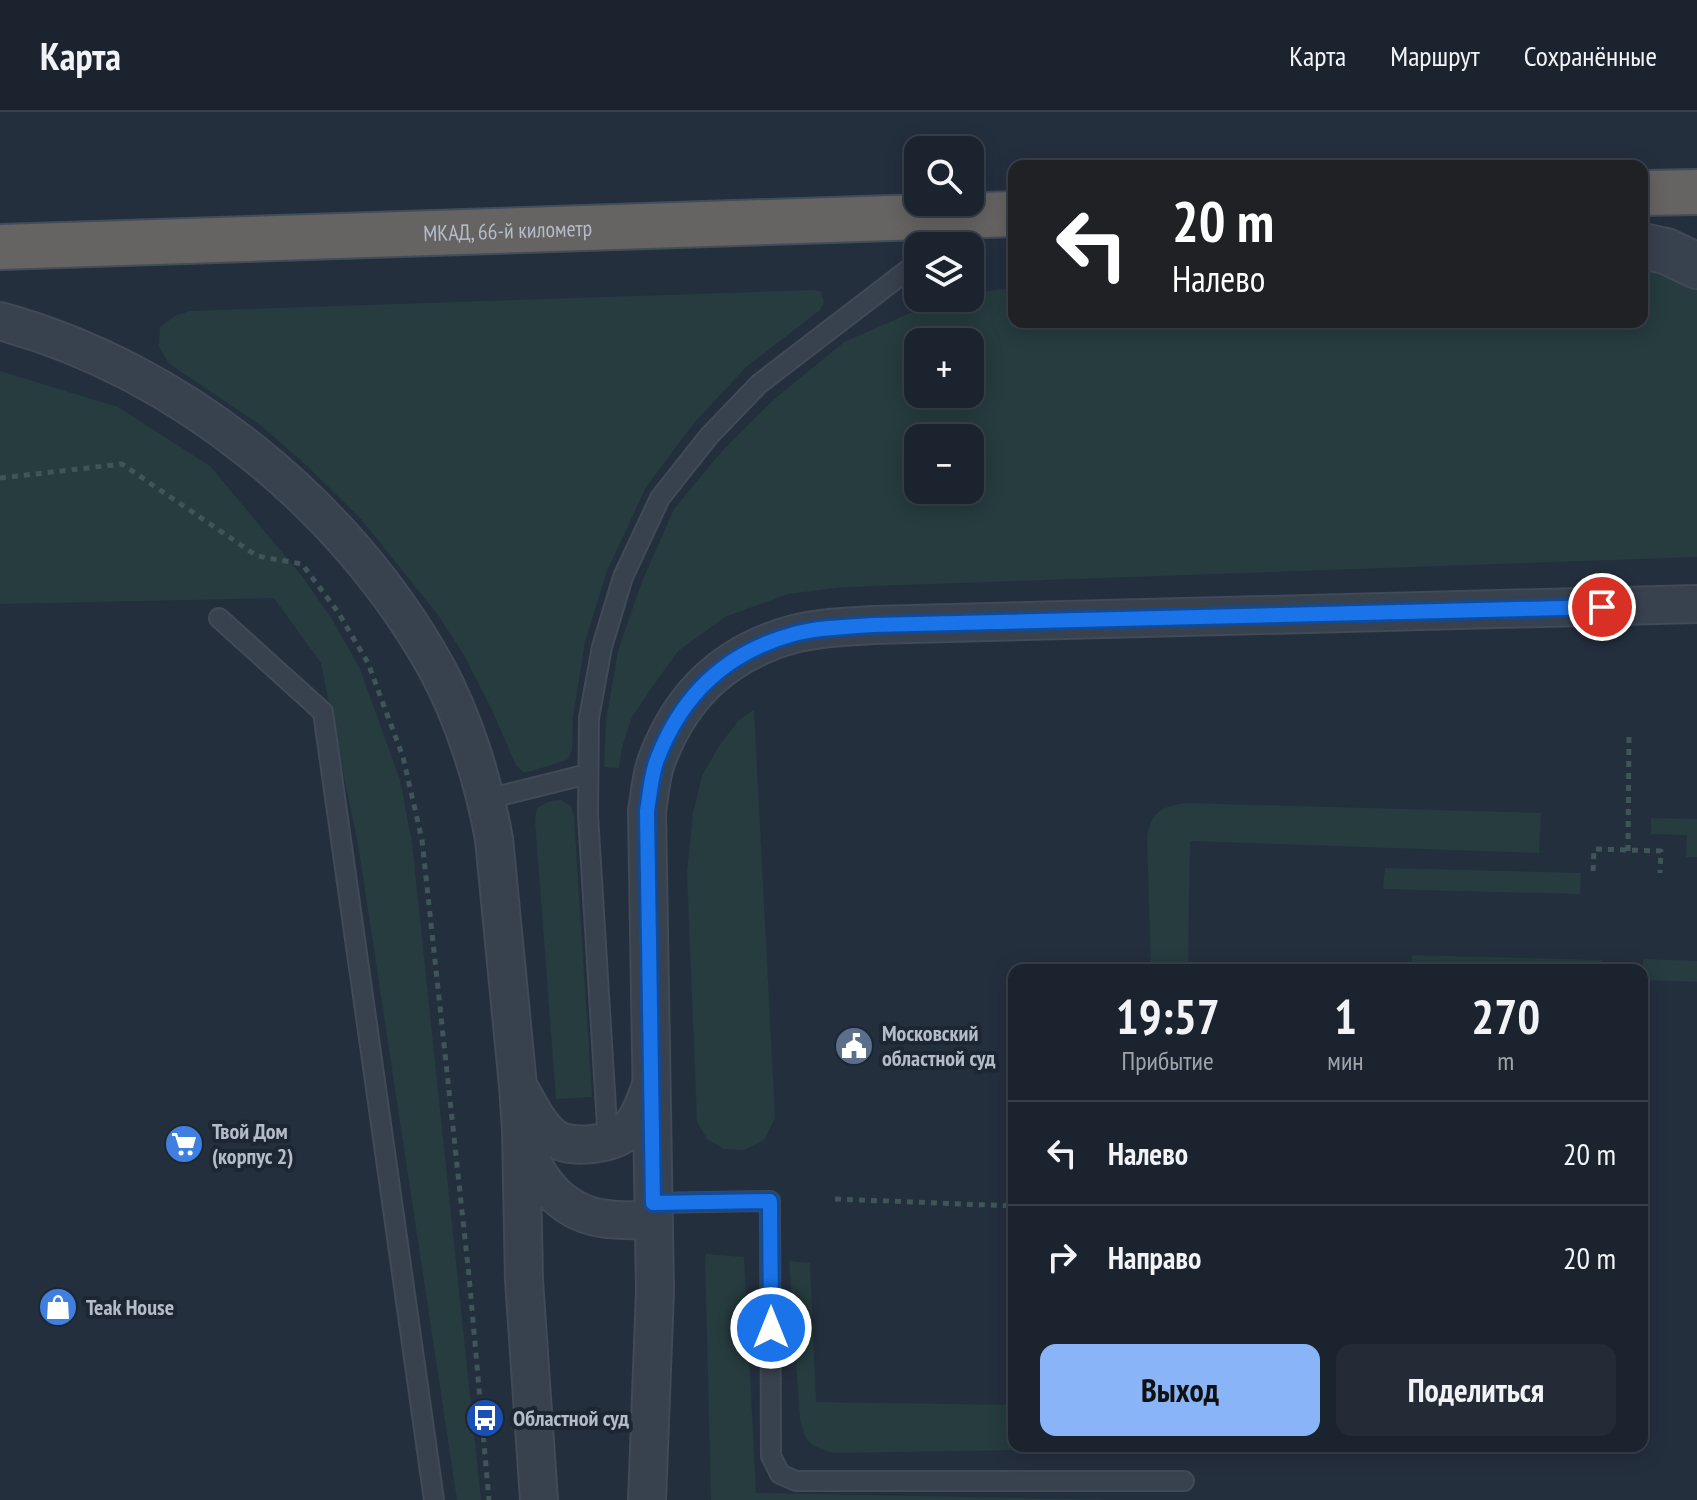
<!DOCTYPE html>
<html lang="ru">
<head>
<meta charset="utf-8">
<style>
  body { margin:0; font-family:"PT Sans Narrow",sans-serif; background:#242b36; color:#f1f3f6; height:100vh; display:flex; flex-direction:column; font-size:30px; white-space:nowrap }
  * { box-sizing:border-box; margin:0 }
  p { font-size:26px; color:#a0a4aa }
  .icon { flex:none; width:44px; height:44px; fill:none; stroke:currentColor; stroke-width:2; stroke-linecap:round; stroke-linejoin:round }
  .map { position:relative; flex:1; overflow:hidden }
  .panel { position:absolute; left:1008px; top:852px; width:640px; height:488px; display:flex; flex-direction:column; background:#1b232e; border-radius:16px; box-shadow:0 4px 20px #0003,0 0 0 2px #39404a }
  .panel>* { flex:none }
  .guide { position:absolute; left:1008px; top:48px; width:640px; height:168px; border-radius:16px; box-shadow:0 4px 20px #0003,0 0 0 2px #39404a; background:#202124; color:#fff; overflow:hidden }
  .buttons { position:absolute; left:904px; top:24px; display:grid; gap:16px }
  .buttons a { display:grid; place-items:center; width:80px; height:80px; border-radius:16px; background:#1b232e; box-shadow:0 4px 20px #0003,0 0 0 2px #39404a; font-size:40px }
  .pin { position:absolute; display:grid; place-items:center; width:68px; height:68px; color:#fff; margin:-34px; border:4px solid #fff; border-radius:50%; box-shadow:0 2px 8px #0007 }
  .me { position:absolute; width:88px; margin:-44px; rotate:0deg; stroke-linejoin:round; filter:drop-shadow(0 0 6px #0008) }
  .turn { display:flex; align-items:center; gap:28px; height:168px; padding:0 32px; font-size:36px }
  .turn .icon { width:104px; height:104px; stroke-width:2.5 }
  .turn b { display:block; font-size:56px; line-height:68px }
  .eta { display:flex; justify-content:space-evenly; align-items:center; height:136px; text-align:center }
  .eta b { font-size:48px; font-weight:800; line-height:56px }
  .action { display:flex; gap:16px; margin-top:auto; padding:16px 32px }
  .action a { flex:1; height:92px; border-radius:16px; background:#8ab4f8; color:#111; font-size:32px; font-weight:800; line-height:92px; text-align:center }
  .action a+a { background:#242b36; color:#f1f3f6 }
  ul { padding:0; list-style:none }
  li { display:flex; align-items:center; gap:24px; height:104px; padding:0 32px; border-top:2px solid #39404a }
  li div { flex:1 }
  li b { display:block; font-size:30px }
  li em { font-style:normal }
  header { display:flex; align-items:center; gap:48px; box-sizing:border-box; height:112px; padding:0 40px; background:#1b232e; border-bottom:2px solid #39404a }
  header strong { font-size:38px }
  nav { display:flex; gap:44px; margin-inline-start:auto; font-size:28px }
  .map>svg:first-child { display:block }
</style>
</head>
<body>
<header>
<strong>Карта</strong>
<nav><a>Карта</a><a>Маршрут</a><a>Сохранённые</a></nav>
</header>
<div class="map">
<svg width="1697" height="1388" viewBox="0 0 1697 1388">
  <rect width="100%" height="100%" fill="#242f3e"/>
  <path fill="#263c3f" fill-rule="evenodd" d="M 1642,155 L 1697,168 L 1697,445 L 873,474 L 835,476 L 788,482 L 725,505 L 678,539 L 650,578 L 632,605 L 622,635 L 619,656 L 604,655 L 606,608 L 618,539 L 641,472 L 674,397 L 723,338 L 772,289 L 844,230 L 906,203 L 955,186 L 970,186 L 970,181 L 1014,176 L 1014,210 L 1642,210 ZM 918,230 L 970,230 L 970,282 L 918,282 ZM 918,326 L 970,326 L 970,378 L 918,378 Z
    M 814,178 L 821,180 L 824,190 L 820,198 L 746,255 L 694,311 L 646,375 L 607,459 L 585,530 L 573,605 L 572,639 L 567,648 L 532,659 L 523,660 L 516,653 L 491,596 L 464,543 L 438,503 L 398,453 L 361,407 L 306,353 L 259,312 L 168,251 L 159,234 L 160,215 L 175,204 L 190,199 Z
    M 0,259 L 118,295 L 210,354 L 301,463 L 332,507 L 360,557 L 400,668 L 412,731 L 481,1388 L 457,1388 L 359,738 L 321,551 L 274,486 L 0,492 Z
    M 754,598 L 775,1006 L 764,1028 L 744,1038 L 724,1037 L 707,1027 L 697,1010 L 687,761 L 693,701 L 702,664 L 719,634 L 739,608 Z
    M 561,688 L 571,694 L 574,705 L 592,985 L 556,987 L 535,708 L 537,696 L 550,689 Z
    M 1187,691 L 1541,701 L 1539,741 L 1190,729 L 1188,858 L 1151,858 L 1147,725 C 1152,699 1162,694 1187,691 Z
    M 1651,706 L 1697,707 L 1697,745 L 1686,745 L 1687,723 L 1651,722 Z
    M 1385,756 L 1581,761 L 1580,782 L 1383,777 Z
    M 1412,843 L 1602,848 L 1602,858 L 1412,858 Z
    M 1643,847 L 1697,849 L 1697,870 L 1642,868 Z
    M 705,1142 L 744,1145 L 756,1381 L 1116,1388 L 711,1388 Z
    M 789,1149 L 810,1151 L 816,1290 L 1014,1293 L 1014,1334 L 1195,1335 L 834,1341 C 811,1335 805,1331 800,1307 Z"/>
  <g fill="none" stroke-linecap="round" stroke-linejoin="round">
    <g stroke="#414a57" stroke-width="22">
      <path id="service" d="M 942,134 L 973,114
        M 219,506 L 323,600 L 434,1388
        M 487,687 L 588,662
        M 608,1029 L 588,703 L 589,606 L 602,535 L 623,465 L 660,386 L 709,324 L 759,272 L 918,150
        M 653,1091 L 770,1089 L 771,1344 L 780,1362 L 796,1369 L 1184,1369"/>
    </g>
    <g stroke="#414a57" stroke-width="40">
      <path id="minor" d="M 0,209 C 180,258 346,393 436,555 C 464,606 484,671 494,727 L 518,974 L 521,1018 L 524,1168 L 539,1388
        M 521,979 C 530,995 539,1014 553,1025 C 569,1038 611,1033 626,1020 C 638,1010 645,990 650,976
        M 526,1035 C 539,1073 566,1103 608,1107 C 623,1109 638,1108 653,1108
        M 647,1388 L 655,1179 L 647,699 C 650,682 651,661 658,645 C 683,581 727,540 794,522 C 819,515 848,515 873,513 L 1697,492"/>
    </g>
    <g stroke="#414a57" stroke-width="48">
      <path id="tertiary" d="M 1642,134 L 1666,139 L 1697,154"/>
    </g>
    <g stroke="#434c59" stroke-width="48">
      <g id="trunk">
        <path d="M 1642,81 L 1697,80"/>
        <path id="s1" d="M 0,135 L 1014,102"/>
      </g>
    </g>
    <path stroke="#3f5557" stroke-width="5" stroke-dasharray="6 6" stroke-linecap="butt" d="M 0,366 L 122,352 L 257,444 L 302,452 L 338,500 L 368,551 L 403,645 L 422,728 L 469,1164 L 489,1388
      M 1628,739 L 1629,622
      M 1593,759 L 1594,737 L 1661,739 L 1660,761
      M 835,1087 L 1014,1094"/>
    <use href="#service" stroke="#38414e" stroke-width="18"/>
    <use href="#minor" stroke="#38414e" stroke-width="36"/>
    <use href="#tertiary" stroke="#38414e" stroke-width="44"/>
    <use href="#trunk" stroke="#656462" stroke-width="44"/>
  </g>
  <g fill="none" stroke-linecap="round" stroke-linejoin="round">
    <g stroke="#114b97" stroke-width="20">
      <path id="route" d="M 771,1216 L 770,1089 L 653,1091 L 647,699 C 650,682 651,661 658,645 C 683,581 727,540 794,522 C 819,515 848,515 873,513 L 1602,495"/>
    </g>
    <use href="#route" stroke="#1a73e8" stroke-width="14"/>
  </g>
  <defs>
    <g id="civic-disc" transform="scale(2)"><circle r="9.5" fill="#5c6f8a" stroke="#1d2633"/><path d="M-.6-6.5H3V-4.5H.6V-3L4-1V1h2V6H-6V1h2V-1L-.6-3ZM-1.2 2.5V6h2.4V2.5Z" fill="#fff"/></g>
    <g id="supermarket-disc" transform="scale(2)"><circle r="9.5" fill="#3f7fe0" stroke="#1d2633"/><path d="M-6-5.5h2.5l.6 2H6L4.5 2H-2.5L-4.4-4H-6ZM-1.5 3.2a1.3 1.3 0 1 0 .1 0ZM3 3.2a1.3 1.3 0 1 0 .1 0Z" fill="#fff"/></g>
    <g id="shop-disc" transform="scale(2)"><circle r="9.5" fill="#3f7fe0" stroke="#1d2633"/><path d="M-5-2.5h2.3a2.7 3.5 0 0 1 5.4 0H5L5.5 6h-11ZM-1.5-2.5h3a1.5 2.3 0 0 0-3 0Z" fill="#fff"/></g>
    <g id="bus-disc" transform="scale(2)"><circle r="9.5" fill="#1a4fb4" stroke="#1d2633"/><path d="M-5-6H5V4H4V6H2V4H-2V6H-4V4H-5ZM-3.5-4V0h7V-4ZM-3.5 1.2v1.5H-2V1.2ZM2 1.2v1.5H3.5V1.2Z" fill="#fff"/></g>
  </defs>
  <g fill-rule="evenodd">
    <use href="#civic-disc" x="854" y="934"/>
    <use href="#supermarket-disc" x="184" y="1032"/>
    <use href="#shop-disc" x="58" y="1195"/>
    <use href="#bus-disc" x="485" y="1306"/>
  </g>
  <g text-anchor="middle" dominant-baseline="central" stroke-width="8" stroke-linejoin="round" paint-order="stroke">
    <g font-size="22" fill="#b4bcc9" stroke="#1d2633">
      <text stroke="none"><textPath href="#s1" startOffset="508">МКАД, 66-й километр</textPath></text>
    </g>
    <g font-size="22" font-weight="bold" fill="#b4bcc9" stroke="#1d2633" text-anchor="start">
      <text x="882" y="921">Московский<tspan x="882" dy="25">областной суд</tspan></text>
      <text x="212" y="1019">Твой Дом<tspan x="212" dy="25">(корпус 2)</tspan></text>
      <text x="86" y="1195">Teak House</text>
      <text x="513" y="1306">Областной суд</text>
    </g>
  </g>
</svg>
<div class="buttons">
<a><svg class="icon" aria-label="search" viewBox="0 0 24 24"><circle cx="10" cy="10" r="6"/><path d="M15 15l6 6"/></svg></a>
<a><svg class="icon" aria-label="layers" viewBox="0 0 24 24"><path d="M12 4l9 5-9 5-9-5zM3 14l9 5 9-5"/></svg></a>
<a>+</a>
<a>−</a>
</div>
<div class="pin" style="left:1602px;top:495px;background:#d93025"><svg class="icon" aria-label="arrive" viewBox="0 0 24 24"><path d="M6 21V4h12l-3 4 3 4H6"/></svg></div>
<svg class="me" style="left:771px;top:1216px" viewBox="-20 -20 40 40"><circle r="17" fill="#1a73e8" stroke="#fff" stroke-width="3"/><path d="M0-11L8 9 0 5-8 9z" fill="#fff"/></svg>
<div class="guide">
<div class="turn"><svg class="icon" aria-label="left" viewBox="0 0 24 24"><path d="M17 20v-9H6M10 6l-5 5 5 5"/></svg><div><b>20 m</b>Налево</div></div>
</div>
<section class="panel">
<div class="eta">
<div><b>19:57</b><p>Прибытие</p></div>
<div><b>1</b><p>мин</p></div>
<div><b>270</b><p>m</p></div>
</div>
<ul>
<li><svg class="icon" aria-label="left" viewBox="0 0 24 24"><path d="M17 20v-9H6M10 6l-5 5 5 5"/></svg><div><b>Налево</b></div><em>20 m</em></li>
<li><svg class="icon" aria-label="right" viewBox="0 0 24 24"><path d="M7 20v-9h11M14 6l5 5-5 5"/></svg><div><b>Направо</b></div><em>20 m</em></li>
</ul>
<div class="action"><a>Выход</a><a>Поделиться</a></div>
</section>
</div>
</body>
</html>
